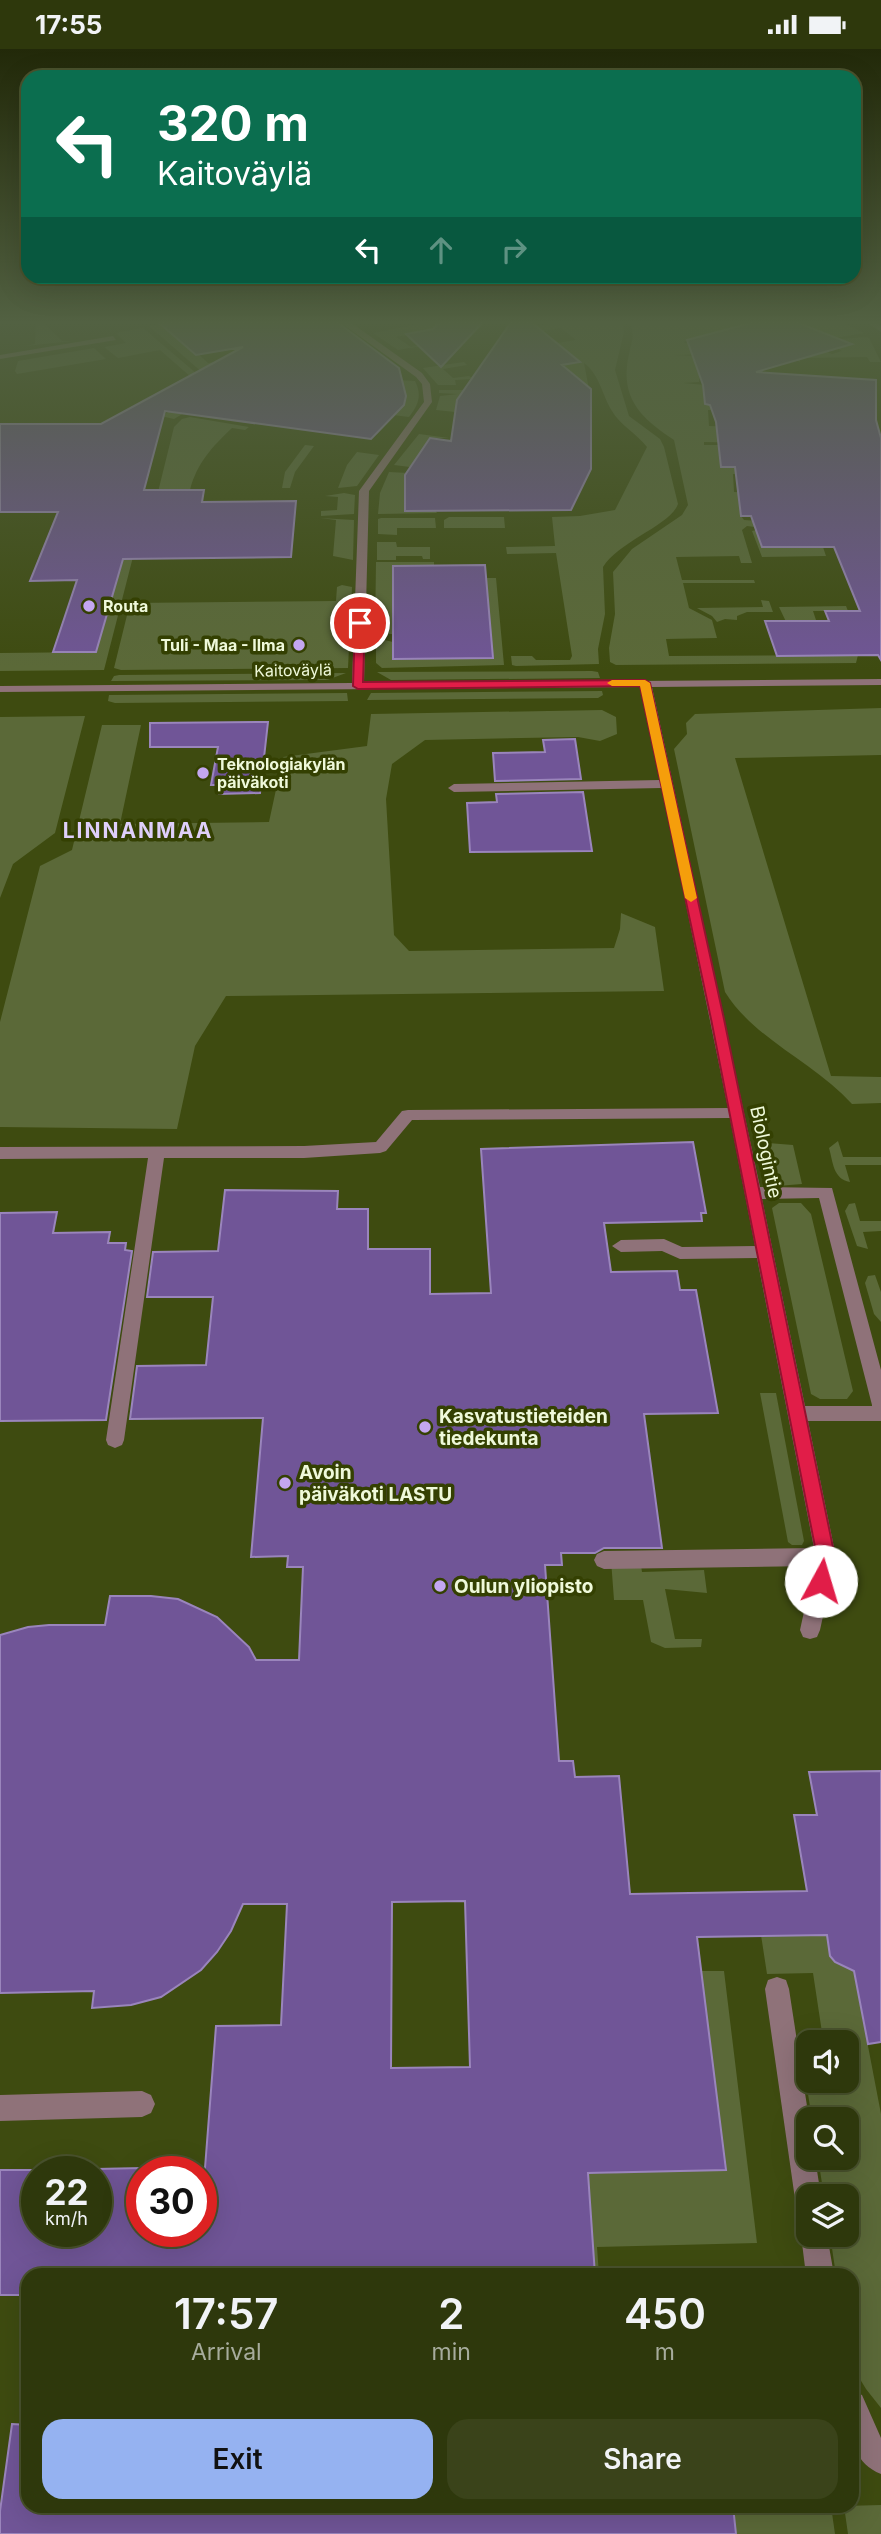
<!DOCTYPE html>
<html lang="en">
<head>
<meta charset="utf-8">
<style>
  body { margin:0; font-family:Inter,sans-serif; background:#3a431a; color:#f1f3f6; height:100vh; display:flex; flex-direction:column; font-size:26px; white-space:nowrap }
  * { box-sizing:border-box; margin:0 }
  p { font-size:23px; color:#a7ac9d }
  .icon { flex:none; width:38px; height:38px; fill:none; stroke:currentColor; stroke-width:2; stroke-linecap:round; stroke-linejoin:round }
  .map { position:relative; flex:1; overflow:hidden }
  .details { position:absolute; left:21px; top:2219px; width:838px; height:245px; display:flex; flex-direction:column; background:#2e380c; border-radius:21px; box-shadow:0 7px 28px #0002,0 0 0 2px #49522d }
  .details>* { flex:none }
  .hud { position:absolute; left:21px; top:21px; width:840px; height:214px; border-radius:21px; box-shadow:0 7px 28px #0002,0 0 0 2px #49522d; background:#0b6e4f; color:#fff; overflow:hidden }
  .buttons { position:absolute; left:796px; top:1981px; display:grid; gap:14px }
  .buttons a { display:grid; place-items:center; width:63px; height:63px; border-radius:14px; background:#2e380c; box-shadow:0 7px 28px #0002,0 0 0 2px #49522d; font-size:35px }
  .speed { position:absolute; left:21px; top:2107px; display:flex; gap:14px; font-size:35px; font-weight:700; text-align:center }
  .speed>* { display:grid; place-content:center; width:91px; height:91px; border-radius:50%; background:#2e380c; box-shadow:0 7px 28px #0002,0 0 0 2px #49522d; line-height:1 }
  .speed small { font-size:18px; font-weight:400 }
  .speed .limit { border:10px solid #d22; background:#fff; color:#111 }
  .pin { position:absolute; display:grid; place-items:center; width:60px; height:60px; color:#fff; margin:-30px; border:4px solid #fff; border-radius:50%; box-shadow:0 2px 7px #0007 }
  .me { position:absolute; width:77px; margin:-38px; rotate:6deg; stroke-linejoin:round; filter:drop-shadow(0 0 5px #0008) }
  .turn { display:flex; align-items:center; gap:24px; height:147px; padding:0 21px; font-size:32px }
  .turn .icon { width:91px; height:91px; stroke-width:2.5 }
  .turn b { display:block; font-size:49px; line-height:60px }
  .lanes { display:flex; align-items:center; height:66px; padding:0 21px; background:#0003; justify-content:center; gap:35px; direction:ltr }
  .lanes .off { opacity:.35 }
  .eta { display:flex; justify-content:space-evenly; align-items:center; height:119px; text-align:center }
  .eta b { font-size:42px; font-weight:600; line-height:49px }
  .primary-button { display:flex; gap:14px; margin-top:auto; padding:14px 21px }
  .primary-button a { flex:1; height:80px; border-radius:21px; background:#95b2f1; color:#111; font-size:28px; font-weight:600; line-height:80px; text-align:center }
  .primary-button a+a { background:#3a431a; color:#f1f3f6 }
  .status { display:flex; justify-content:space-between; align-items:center; height:49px; padding:0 35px; background:#2e380c; direction:ltr }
  .status svg { height:19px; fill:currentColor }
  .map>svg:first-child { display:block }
</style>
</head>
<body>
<div class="status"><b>17:55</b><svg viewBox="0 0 49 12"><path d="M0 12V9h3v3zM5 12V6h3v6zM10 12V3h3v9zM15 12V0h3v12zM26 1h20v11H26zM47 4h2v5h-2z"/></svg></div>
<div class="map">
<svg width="881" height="2485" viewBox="0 0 881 2485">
  <rect width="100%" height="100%" fill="#3e4b10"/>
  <path fill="#5b6938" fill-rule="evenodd" d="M 36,273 L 43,273 L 62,292 L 73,292 L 25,297 L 35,295 Z
    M 169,273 L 163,277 L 174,288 L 187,285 L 196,303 L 208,314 L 242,309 L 225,370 L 253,374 L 192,365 L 219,338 L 149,277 Z
    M 430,273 L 438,280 L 396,288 L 411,298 L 467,289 L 398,301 L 373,284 Z
    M 555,273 L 622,273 L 624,283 L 615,321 L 629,367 L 660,390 L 664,398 L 678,455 C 671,476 619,492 603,518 L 605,565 L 598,600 L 599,615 L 516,617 L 512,616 L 511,607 L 532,607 L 536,611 L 570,611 L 572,607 L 556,504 L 507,505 L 506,498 L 555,497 L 552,468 L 580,467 L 615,461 L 647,398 C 637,385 619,375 612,362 C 602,346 600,326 584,314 L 591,351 L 458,348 L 455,363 L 436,361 L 440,347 L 458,345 L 439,344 L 439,341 L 498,341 L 492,329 L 455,331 L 456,336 L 438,336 L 423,319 L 464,313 L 467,316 L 443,320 L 453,329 L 469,327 L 472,329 L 579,313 L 567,302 L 542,306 L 531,298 L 576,291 L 561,279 L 526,285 L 522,282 Z
    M 630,273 L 755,273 L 683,293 L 721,305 L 674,306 L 725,308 L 694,309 L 699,323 L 788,325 L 790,333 L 700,327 L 699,333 L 683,334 L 705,336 L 705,356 L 789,358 L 792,364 L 708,361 L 709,377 L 795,380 L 757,394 L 704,393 L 704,396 L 723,396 L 721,418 L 804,420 L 801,428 L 733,425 L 734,443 L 803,446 L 741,467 L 744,471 L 759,472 L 755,478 L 747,477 L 742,481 L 752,514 L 741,514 L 739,507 L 676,508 L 682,531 L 754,531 L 755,534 L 683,534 L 689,559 L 712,571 L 717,589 L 666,590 L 669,607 L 858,606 L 856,614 L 616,616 L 610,613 L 609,599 L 615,565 L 613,523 L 632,500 L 682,466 L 688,456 L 674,391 C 641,369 619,349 629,305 C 632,290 635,290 630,273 Z
    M 796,273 L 841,273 L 864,284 L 835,289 Z
    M 143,279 L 210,336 L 209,349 L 174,370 L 161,367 L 207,342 L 160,301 L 118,309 L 104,298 L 126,294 L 117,285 L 119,283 Z
    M 866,288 L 869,289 L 881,313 L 870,313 L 867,308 L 799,309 L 800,313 L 793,309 L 815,298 L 832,305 L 842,302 L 837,299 L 841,290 Z
    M 94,299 L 106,310 L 17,325 L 15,322 L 18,312 Z
    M 397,331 L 415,332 C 422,346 419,355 409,368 L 369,363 Z
    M 190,368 L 249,378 L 245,381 L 232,379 C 212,398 197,414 190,441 L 185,441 L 184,447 L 157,447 L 174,378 L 182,370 Z
    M 419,385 L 449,389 L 430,389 L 410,418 L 394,416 Z
    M 305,396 L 314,397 L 295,423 L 290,439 L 282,439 L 285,423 Z
    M 357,403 L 379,406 L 357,437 L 338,439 L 347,416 Z
    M 389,423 L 408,424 L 437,464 L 378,465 L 380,444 Z
    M 344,444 L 355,446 L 354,465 L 321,467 L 321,462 L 337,461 L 338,448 L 325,447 Z
    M 144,465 L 104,621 L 0,622 L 0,604 L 96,603 L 120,519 L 114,518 Z
    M 449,468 L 504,468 L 505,479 L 444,479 L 444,471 Z
    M 320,469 L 354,471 L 353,511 L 333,507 L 336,471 Z
    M 381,469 L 435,469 L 436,479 L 397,479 L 397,486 L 378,485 L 378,470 Z
    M 756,481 L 762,498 L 817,497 L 823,498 L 826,507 L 762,508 L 752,482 Z
    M 377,493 L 396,493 L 397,498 L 430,498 L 430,510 L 423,510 L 422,507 L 396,507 L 396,511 L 377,511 Z
    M 376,513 L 434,513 L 434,532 L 429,532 L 428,516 L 393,517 L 393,585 L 375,585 Z
    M 486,529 L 496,529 L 504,616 L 382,619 L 376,614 L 376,589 L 393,593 L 394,610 L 493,609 Z
    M 342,536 L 352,538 L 348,619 L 121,621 L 114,619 L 130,554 L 336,552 L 337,538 Z
    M 761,551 L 769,552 L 773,563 L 747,563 L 737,567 L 737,571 L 725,570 L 717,573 L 712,567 L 697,559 L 763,558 Z
    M 846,557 L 848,562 L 813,562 L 819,580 L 809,576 L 807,571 L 792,571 L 795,581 L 789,579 L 779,558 Z
    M 592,622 L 598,623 L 600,629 L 391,631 L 377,623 Z
    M 346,624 L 327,631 L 111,632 L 114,627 L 119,626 Z
    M 602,642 L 603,646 L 598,649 L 367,651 L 371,644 Z
    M 347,644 L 348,652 L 115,654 L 108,652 L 109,646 Z
    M 881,659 L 881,706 L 735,709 L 831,1027 L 881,1028 L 881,1054 L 852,1055 C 814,1013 755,991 725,943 L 674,700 L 687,685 L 686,674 L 695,665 Z
    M 602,661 L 616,668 L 617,685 L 600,692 L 578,688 L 425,691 L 392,715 L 386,750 L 394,886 L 409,902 L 614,899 L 620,880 L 621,864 L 655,878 L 664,942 L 226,947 L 195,997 L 177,1080 L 0,1078 L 0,973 L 40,817 L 72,801 L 102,676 L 141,676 L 120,775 L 269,773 L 283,708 L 367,697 L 371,665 Z
    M 85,667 L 55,784 L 13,815 L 0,849 L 0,668 Z
    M 838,1092 L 843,1108 L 881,1108 L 881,1116 L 845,1116 L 850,1133 C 833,1130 833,1113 829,1099 Z
    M 768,1094 L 793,1096 L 802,1135 L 777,1137 L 767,1129 L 760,1100 Z
    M 779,1154 L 801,1154 L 811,1165 L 853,1342 L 847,1350 L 820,1350 L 811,1345 L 772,1159 Z
    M 855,1154 L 860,1172 L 881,1172 L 881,1182 L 863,1183 L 868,1200 L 857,1197 L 845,1162 L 849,1155 Z
    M 875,1226 L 881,1243 L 881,1273 L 874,1265 L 865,1234 L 868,1227 Z
    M 760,1344 L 776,1344 L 804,1492 L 802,1496 L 792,1496 L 788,1493 Z
    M 640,1510 L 642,1523 L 704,1521 L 707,1544 L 665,1540 L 675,1590 L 702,1590 L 701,1598 L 665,1599 L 651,1593 L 643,1551 L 614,1551 L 611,1511 Z
    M 761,1886 L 827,1886 C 831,1910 831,1917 857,1916 L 855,1929 L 881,2065 L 881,2359 L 866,2340 L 852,2317 L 852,2226 L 836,2226 L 830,2186 L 847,2186 L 847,2147 L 824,2147 L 818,2109 L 847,2109 L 847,2070 L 812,2070 L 800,1995 L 804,1991 L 823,1990 L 813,1924 L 767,1925 ZM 808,1993 L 847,1993 L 847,2032 L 808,2032 Z
    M 701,1922 L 724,1922 L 757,2194 L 597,2198 L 599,2226 L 595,2226 L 588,2125 L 726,2120 Z
    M 653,2220 L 750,2222 L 761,2226 L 637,2226 L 642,2221 Z
    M 881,2456 L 881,2485 L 848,2485 L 844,2457 Z
    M 733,2457 L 831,2457 L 835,2485 L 736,2485 Z"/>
  <path fill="#705597" stroke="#9a85bc" stroke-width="2" fill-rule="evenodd" d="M 158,273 L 337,273 L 399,319 L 406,347 L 404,356 L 371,390 L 165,362 L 144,441 L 204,441 L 202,453 L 296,452 L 291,508 L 123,510 L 96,603 L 53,603 L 77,531 L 30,532 L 58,463 L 0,463 L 0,375 L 101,375 L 243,298 L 196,306 Z
    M 449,273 L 483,273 L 441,318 L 406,285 L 433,280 L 437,275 Z
    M 511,273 L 531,273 L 580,313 L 562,316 L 591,340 L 591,420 L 571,461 L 405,462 L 405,426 L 430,389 L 451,392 L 457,351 Z
    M 755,273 L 796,273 L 852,295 L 756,323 L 876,331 L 876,371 L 881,389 L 881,611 L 878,606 L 777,607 L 765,572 L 829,572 L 825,562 L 860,562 L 834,498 L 762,498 L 751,467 L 741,467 L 735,418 L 721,418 L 716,373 L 710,356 L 705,355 L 703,336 L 687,291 Z
    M 485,516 L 493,609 L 393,610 L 393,517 Z
    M 268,673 L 260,744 L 219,745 L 220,736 L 211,736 L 218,698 L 150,698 L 150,674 Z
    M 575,690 L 581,730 L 495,732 L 493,704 L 545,703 L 543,691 Z
    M 583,743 L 592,802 L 470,803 L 467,754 L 497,753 L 496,745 Z
    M 693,1093 L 706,1164 L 701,1164 L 702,1172 L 604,1174 L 611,1223 L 677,1222 L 680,1241 L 696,1241 L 718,1364 L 644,1365 L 662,1499 L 604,1499 L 595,1504 L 561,1504 L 562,1516 L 545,1516 L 559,1712 L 573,1712 L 575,1728 L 619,1727 L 630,1845 L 807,1842 L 794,1766 L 817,1766 L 809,1723 L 881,1722 L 881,1993 L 868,1995 L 854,1922 L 835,1913 L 830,1907 L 827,1886 L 697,1888 L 726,2121 L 588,2124 L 595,2226 L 28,2226 L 28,2246 L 0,2246 L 0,2121 L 37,2121 L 37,2182 L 96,2182 L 96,2120 L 142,2119 L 142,2182 L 201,2182 L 201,2119 L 205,2119 L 216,1977 L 281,1976 L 287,1855 L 243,1855 L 231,1882 L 217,1903 L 201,1921 L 161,1948 L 131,1956 L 92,1959 L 94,1942 L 0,1944 L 0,1586 L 28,1578 L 49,1576 L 105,1576 L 110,1547 L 151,1547 L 178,1550 L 217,1568 L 249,1598 L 256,1611 L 299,1611 L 303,1518 L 287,1518 L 288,1507 L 251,1508 L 263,1369 L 130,1370 L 137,1317 L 206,1316 L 213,1248 L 147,1248 L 153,1203 L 218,1202 L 225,1141 L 338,1142 L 337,1160 L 368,1160 L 368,1200 L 430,1200 L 430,1245 L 491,1244 L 481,1100 ZM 465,1852 L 470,2018 L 391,2019 L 392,1853 Z
    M 57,1163 L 53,1184 L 110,1183 L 108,1194 L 126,1194 L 125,1201 L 132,1202 L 106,1371 L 0,1372 L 0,1164 Z
    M 12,2375 L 28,2376 L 28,2457 L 733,2457 L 736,2485 L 0,2485 L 0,2462 Z"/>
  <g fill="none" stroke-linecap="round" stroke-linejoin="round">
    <path fill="#8f7279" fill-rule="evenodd" d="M 340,273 L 350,273 L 422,324 L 430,335 L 432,353 L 369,442 L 364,634 L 881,630 L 881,636 L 652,638 L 760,1138 L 832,1139 L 881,1321 L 881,1372 L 808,1372 L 836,1508 L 820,1581 L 817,1588 L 810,1590 L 803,1588 L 800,1581 L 814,1517 L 604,1520 L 597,1517 L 594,1511 L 597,1505 L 604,1502 L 814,1499 L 757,1209 L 680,1210 L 662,1202 L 621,1203 L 612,1197 L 621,1191 L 664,1190 L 682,1198 L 755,1197 L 730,1069 L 412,1071 L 386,1102 L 380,1104 L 304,1109 L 164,1109 L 124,1391 L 122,1396 L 115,1399 L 108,1396 L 106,1391 L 148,1109 L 0,1110 L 0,1098 L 304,1097 L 376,1093 L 402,1062 L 408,1061 L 728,1059 L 662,739 L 454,743 L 448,739 L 454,735 L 660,731 L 640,638 L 0,643 L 0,637 L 352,634 L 359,442 L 424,353 L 422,335 L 416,328 ZM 819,1149 L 872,1356 L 872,1357 L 805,1357 L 762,1150 Z
      M 867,273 L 876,273 L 881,277 L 881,283 Z
      M 113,287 L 116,291 L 0,310 L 0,306 Z
      M 777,1928 L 786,1931 L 789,1940 L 809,2070 L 808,2109 L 815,2109 L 821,2147 L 808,2147 L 808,2163 L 799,2159 L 795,2150 L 765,1940 L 768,1931 Z
      M 142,2042 L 151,2046 L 155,2055 L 151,2064 L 142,2068 L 0,2072 L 0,2046 Z
      M 808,2175 L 808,2186 L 827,2186 L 834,2226 L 806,2226 L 801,2186 L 804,2176 Z
      M 852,2342 L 862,2346 L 881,2389 L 881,2425 C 845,2410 852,2375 852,2342 Z"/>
  </g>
  <linearGradient id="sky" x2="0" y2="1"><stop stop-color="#222909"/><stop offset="0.44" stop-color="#526142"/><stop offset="1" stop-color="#526142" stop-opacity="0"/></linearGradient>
  <rect width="881" height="621" fill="url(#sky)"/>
  <path fill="#e11d48" stroke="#92132f" stroke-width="2" d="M 360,571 L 365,574 L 363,633 L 645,631 L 650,634 L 724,970 L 835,1508 L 827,1538 L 821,1541 L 814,1538 L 811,1532 L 817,1508 L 711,970 L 640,637 L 358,640 L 353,637 L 355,574 Z"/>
  <path fill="#f59e0b" d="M 645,631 L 650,634 L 697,849 L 691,853 L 685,849 L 640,637 L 612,637 L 607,634 L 612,631 Z"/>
  <g fill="#c4a7f1" stroke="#344002" stroke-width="2.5">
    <circle cx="89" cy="557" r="7"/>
    <circle cx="299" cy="596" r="7"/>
    <circle cx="203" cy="724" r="7"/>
    <circle cx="425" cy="1378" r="7"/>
    <circle cx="285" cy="1434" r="7"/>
    <circle cx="440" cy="1537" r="7"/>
  </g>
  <g text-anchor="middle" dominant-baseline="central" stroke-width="7" stroke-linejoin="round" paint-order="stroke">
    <g font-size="16" font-weight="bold" fill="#eff9da" stroke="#344002" text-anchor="start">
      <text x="103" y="557">Routa</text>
      <text x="285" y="596" text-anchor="end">Tuli - Maa - Ilma</text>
      <text x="217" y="715">Teknologiakylän<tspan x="217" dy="18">päiväkoti</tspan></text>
    </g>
    <g font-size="16" fill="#eff9da" stroke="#344002">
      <text transform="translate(293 621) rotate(-1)">Kaitoväylä</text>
    </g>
    <g font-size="19" fill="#eff9da" stroke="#344002">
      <text transform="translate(766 1103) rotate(78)">Biologintie</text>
    </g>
    <g font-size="19" font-weight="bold" fill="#eff9da" stroke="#344002" text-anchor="start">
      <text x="439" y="1367">Kasvatustieteiden<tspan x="439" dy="22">tiedekunta</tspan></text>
      <text x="299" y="1423">Avoin<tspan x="299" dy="22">päiväkoti LASTU</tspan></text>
      <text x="454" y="1537">Oulun yliopisto</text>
    </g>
    <g font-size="21" font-weight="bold" letter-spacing="2" fill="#dfcffa" stroke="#344002">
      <text x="138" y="781">LINNANMAA</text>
    </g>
  </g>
</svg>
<div class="buttons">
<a><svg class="icon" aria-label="sound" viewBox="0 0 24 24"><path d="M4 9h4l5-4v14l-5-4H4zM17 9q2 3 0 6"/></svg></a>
<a><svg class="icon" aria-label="search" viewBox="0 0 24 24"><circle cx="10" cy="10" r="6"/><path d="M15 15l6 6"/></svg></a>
<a><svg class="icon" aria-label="layers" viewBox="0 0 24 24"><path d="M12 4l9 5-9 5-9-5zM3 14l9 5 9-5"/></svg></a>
</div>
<div class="speed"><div>22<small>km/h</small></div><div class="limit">30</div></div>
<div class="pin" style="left:360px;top:574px;background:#d93025"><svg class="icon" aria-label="arrive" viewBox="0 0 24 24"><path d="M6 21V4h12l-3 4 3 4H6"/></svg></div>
<svg class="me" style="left:821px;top:1532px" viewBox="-20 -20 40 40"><circle r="19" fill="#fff"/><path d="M0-13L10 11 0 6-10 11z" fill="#e11d48"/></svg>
<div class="hud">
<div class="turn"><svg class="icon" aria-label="left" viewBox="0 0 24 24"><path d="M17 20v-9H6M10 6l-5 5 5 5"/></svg><div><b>320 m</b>Kaitoväylä</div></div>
<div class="lanes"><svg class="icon" aria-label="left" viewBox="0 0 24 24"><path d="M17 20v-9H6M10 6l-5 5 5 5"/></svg><svg class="icon off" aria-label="ahead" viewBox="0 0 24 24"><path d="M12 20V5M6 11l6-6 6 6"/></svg><svg class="icon off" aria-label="right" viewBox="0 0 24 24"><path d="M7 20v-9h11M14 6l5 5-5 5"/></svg></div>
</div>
<section class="details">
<div class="eta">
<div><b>17:57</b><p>Arrival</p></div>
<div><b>2</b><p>min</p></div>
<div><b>450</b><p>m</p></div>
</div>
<div class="primary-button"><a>Exit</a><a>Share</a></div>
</section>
</div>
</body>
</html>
